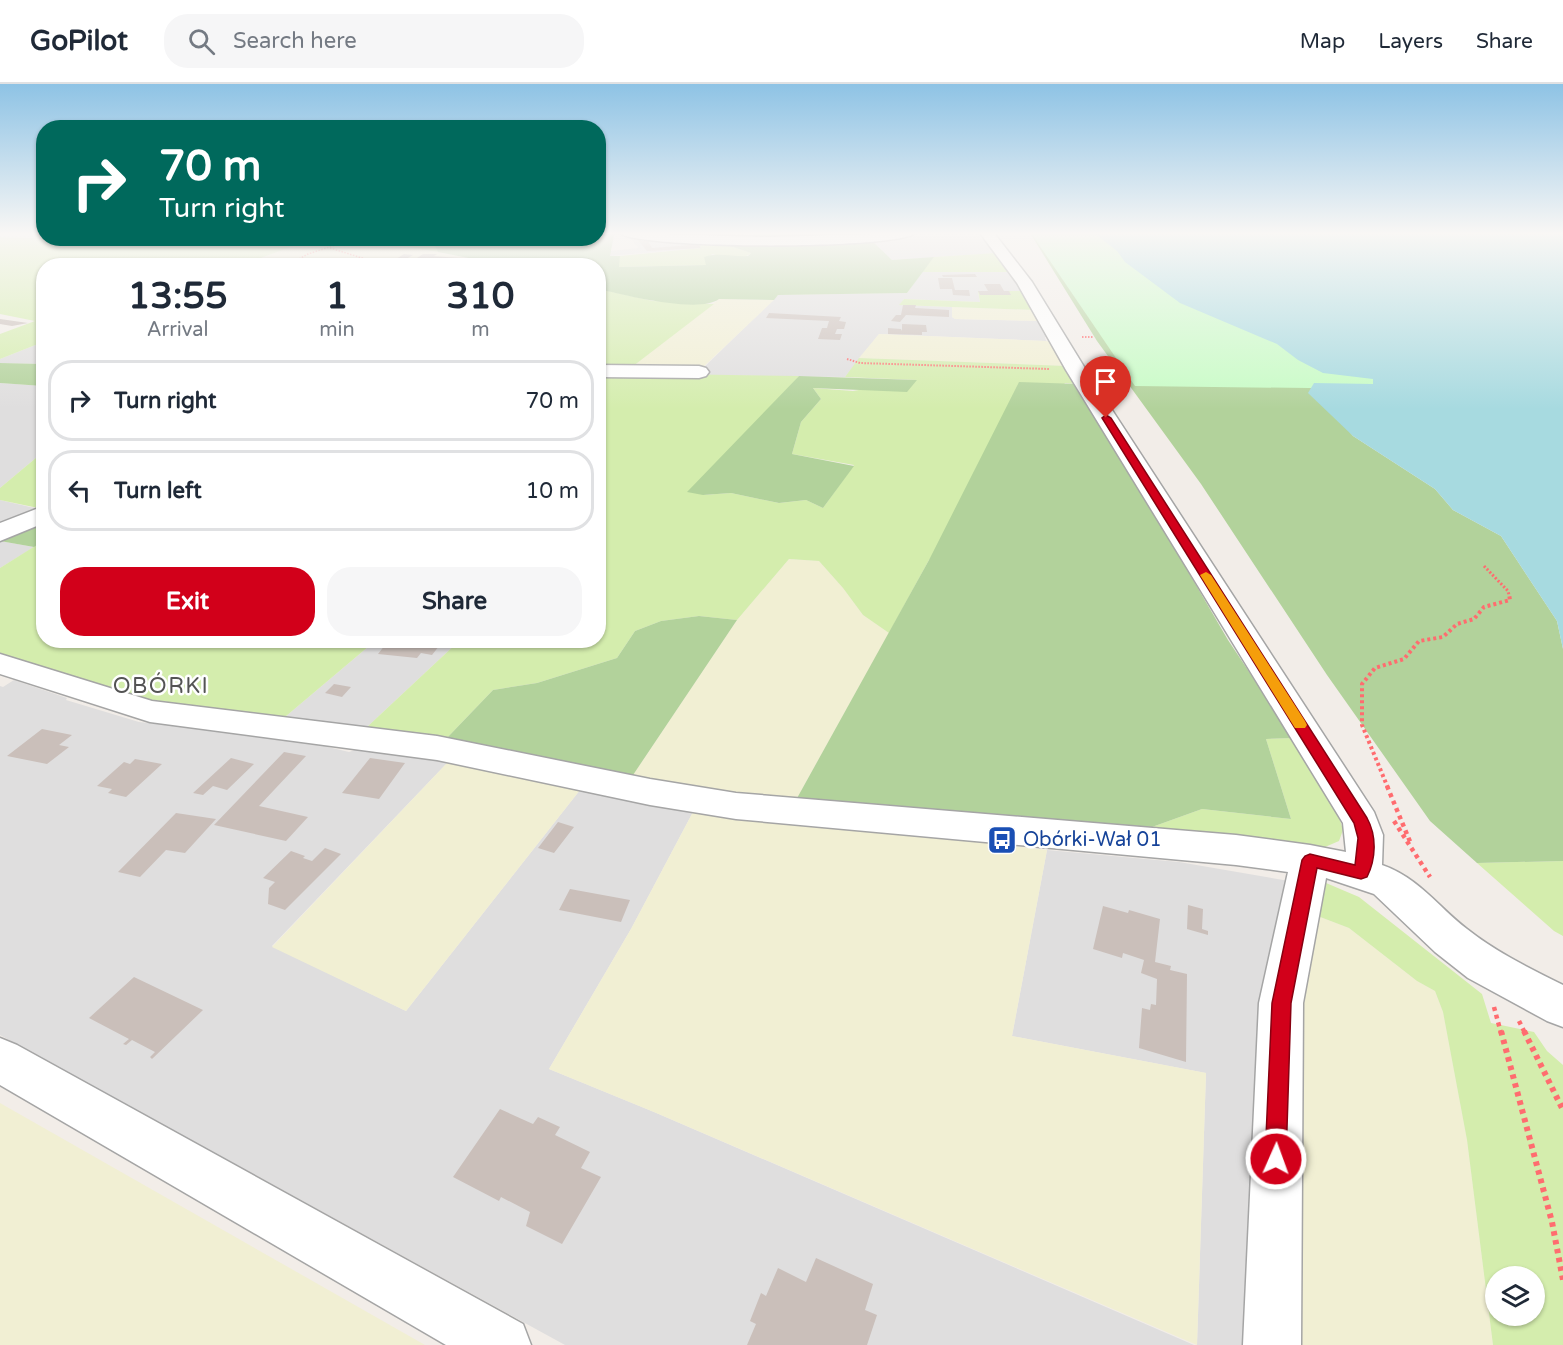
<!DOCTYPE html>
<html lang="en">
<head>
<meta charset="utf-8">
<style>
  body { margin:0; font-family:"Varela Round",sans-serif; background:#f6f6f7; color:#1f2937; height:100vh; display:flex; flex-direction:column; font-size:22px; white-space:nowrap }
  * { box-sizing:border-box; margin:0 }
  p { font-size:20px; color:#747a83 }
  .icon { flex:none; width:33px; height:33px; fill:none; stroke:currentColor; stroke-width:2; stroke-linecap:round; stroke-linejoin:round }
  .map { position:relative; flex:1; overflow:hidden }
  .details { position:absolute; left:36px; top:174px; width:570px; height:390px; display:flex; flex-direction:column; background:#fff; border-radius:24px; box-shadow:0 2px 4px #0004 }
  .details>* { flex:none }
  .guide { position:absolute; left:36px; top:36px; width:570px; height:126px; border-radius:24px; box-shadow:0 2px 4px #0004; background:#00695c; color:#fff; overflow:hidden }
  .fabs { position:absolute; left:1485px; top:1182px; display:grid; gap:12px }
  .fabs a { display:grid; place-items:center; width:60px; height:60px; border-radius:50%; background:#fff; box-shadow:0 2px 4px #0004; font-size:30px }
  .pin { position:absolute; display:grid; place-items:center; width:51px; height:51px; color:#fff; margin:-62px -26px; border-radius:50% 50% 50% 0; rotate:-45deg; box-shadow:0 0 6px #0007 }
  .pin .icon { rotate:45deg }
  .me { position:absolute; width:66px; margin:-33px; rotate:2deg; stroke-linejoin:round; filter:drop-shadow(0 0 4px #0008) }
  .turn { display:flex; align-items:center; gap:21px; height:126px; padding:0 24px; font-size:27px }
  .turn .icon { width:78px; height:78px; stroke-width:2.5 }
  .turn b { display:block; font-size:42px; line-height:51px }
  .eta { display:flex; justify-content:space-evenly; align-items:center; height:102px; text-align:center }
  .eta b { font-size:36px; font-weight:700; line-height:42px }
  .button { display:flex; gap:12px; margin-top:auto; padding:12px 24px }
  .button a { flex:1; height:69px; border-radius:24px; background:#d2001a; color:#fff; font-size:24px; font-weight:700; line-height:69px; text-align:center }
  .button a+a { background:#f6f6f7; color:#1f2937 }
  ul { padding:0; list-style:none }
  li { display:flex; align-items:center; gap:18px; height:81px; margin:0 12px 9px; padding:0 12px; border:3px solid #e0e1e3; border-radius:24px }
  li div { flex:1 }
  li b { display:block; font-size:22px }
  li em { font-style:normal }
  header { display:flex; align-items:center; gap:36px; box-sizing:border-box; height:84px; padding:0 30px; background:#fff; border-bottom:2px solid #e0e1e3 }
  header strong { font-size:28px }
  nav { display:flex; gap:33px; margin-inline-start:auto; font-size:21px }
  .search { width:420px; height:54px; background:#f6f6f7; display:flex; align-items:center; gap:15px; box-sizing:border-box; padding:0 21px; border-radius:24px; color:#747a83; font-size:22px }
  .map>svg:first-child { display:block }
</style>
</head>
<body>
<header>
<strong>GoPilot</strong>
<div class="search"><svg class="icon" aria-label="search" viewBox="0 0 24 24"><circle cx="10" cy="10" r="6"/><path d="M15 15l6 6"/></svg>Search here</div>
<nav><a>Map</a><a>Layers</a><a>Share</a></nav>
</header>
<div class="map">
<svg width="1563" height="1261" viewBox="0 0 1563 1261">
  <rect width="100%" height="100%" fill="#f2ede8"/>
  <path fill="#dfdede" d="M 914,149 L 983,149 L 996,169 L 892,176 L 870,156 Z
    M 630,153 L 695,155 L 701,164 L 609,172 L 610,167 L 638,164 Z
    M 922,188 L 1012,188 L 1025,207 L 978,208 L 980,218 L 904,215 L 900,221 L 952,223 L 952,233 L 955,235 L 1042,237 L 1050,252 L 1045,253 L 1046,257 L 879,250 L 845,293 L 696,291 L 778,211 L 907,209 Z
    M 43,258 L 43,280 L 0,279 L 0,275 Z
    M 0,299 L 44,302 L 43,368 L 0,404 Z
    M 0,416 L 43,426 L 0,446 Z
    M 0,457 L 34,463 L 0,484 Z
    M 375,557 L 459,557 L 367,643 L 285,633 Z
    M 14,596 L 67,614 L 66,616 L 139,638 L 323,657 L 328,663 L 349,668 L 364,663 L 448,678 L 272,862 L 406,927 L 580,706 L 693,728 L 631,845 L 549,985 L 654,1028 L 1194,1261 L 565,1261 L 0,951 L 0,602 L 3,603 Z
    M 1047,766 L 1179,778 L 1289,797 L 1259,1261 L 1197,1261 L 1206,989 L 1012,952 Z"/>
  <path fill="#f1efd3" d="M 312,154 L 373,156 L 489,178 L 483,182 L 242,182 Z
    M 719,215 L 774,216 L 700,286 L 628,286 Z
    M 952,223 L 1035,226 L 1042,237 L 955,235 L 952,233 Z
    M 879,250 L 1046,257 L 1054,259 L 1067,282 L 859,274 Z
    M 789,475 L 819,477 L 843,504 L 863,531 L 889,549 L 796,716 L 720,710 L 631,694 L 737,536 Z
    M 448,678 L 580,706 L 406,927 L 272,863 Z
    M 693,728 L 988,755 L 986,759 L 1047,766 L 1012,952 L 1206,989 L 1197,1261 L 654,1028 L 549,985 L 631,845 Z
    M 1315,831 L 1349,844 L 1417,897 L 1435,907 L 1443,928 L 1467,1056 L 1493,1261 L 1296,1261 L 1302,908 Z
    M 0,1019 L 425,1261 L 0,1261 Z"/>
  <path fill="#d4edad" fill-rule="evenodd" d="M 37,149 L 43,149 L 44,154 L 312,155 L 242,181 L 44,182 L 43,258 L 0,275 L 0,250 L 35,237 L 0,230 L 0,153 L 33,154 Z
    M 753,149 L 897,149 L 857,154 L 758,155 Z
    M 363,155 L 431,155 L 438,168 Z
    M 695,155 L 781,158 L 730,162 L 751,169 C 742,177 724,173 712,170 L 706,181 L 618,183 L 620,172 L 701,164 Z
    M 996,169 L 1012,188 L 922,188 L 934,173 Z
    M 599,205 L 653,217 L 714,220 L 628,286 L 599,286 Z
    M 978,207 L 1025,207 L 1035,226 L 899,221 L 904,215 L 980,218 Z
    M 859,274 L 1067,282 L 1076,300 L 1065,299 L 929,476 L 889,549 L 863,531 L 843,504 L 819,477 L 789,475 L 737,536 L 699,532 L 661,537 L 635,547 L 617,574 L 537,599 L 493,606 L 445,656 L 367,643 L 459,557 L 598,556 L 599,289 L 799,292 L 703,411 L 731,409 L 779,419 L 806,416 L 823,424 L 854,381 L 792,370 L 801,338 L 821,315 L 813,304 L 853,307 L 917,296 L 845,293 Z
    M 43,368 L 43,425 L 0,416 L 0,404 Z
    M 43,457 L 44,556 L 375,557 L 285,633 L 129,613 L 0,572 L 0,484 Z
    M 1293,654 L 1340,736 L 1343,746 L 1339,757 L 1325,763 L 1152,743 L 1202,725 L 1291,735 L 1266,655 Z
    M 1563,777 L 1563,852 L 1554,847 L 1477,779 Z
    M 1319,796 L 1359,813 L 1482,910 L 1491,939 L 1534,948 L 1547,967 L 1563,981 L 1563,1261 L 1493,1261 L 1467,1056 L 1443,928 L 1435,907 L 1417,897 L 1349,844 L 1315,831 ZM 1496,1192 L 1534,1192 L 1534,1232 L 1496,1232 Z"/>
  <path fill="#b2d29b" d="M 599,149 L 622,150 L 614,151 L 610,172 L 620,172 L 619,183 L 706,181 L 704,173 C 717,168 734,173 748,172 L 751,169 L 730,162 L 738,158 L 870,155 L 892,176 L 934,173 L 907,209 L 778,211 L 774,216 L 719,215 C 700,230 623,211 599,205 L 598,182 L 483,181 L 489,178 L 438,168 L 431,155 L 598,154 Z
    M 1030,149 L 1094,149 L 1277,260 L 1353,352 L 1435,405 L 1453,426 L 1501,452 L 1557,537 L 1563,565 L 1563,777 L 1477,779 L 1430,737 L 1327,591 L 1201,400 L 1097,257 Z
    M 0,279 L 43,280 L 43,302 L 0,299 Z
    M 799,292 L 917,296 L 907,308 L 813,304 L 821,315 L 801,338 L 792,370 L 854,382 L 823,424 L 806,416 L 779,419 L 731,409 L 703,411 L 687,408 Z
    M 1019,298 L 1079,300 L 1228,556 L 1293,654 L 1266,655 L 1291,735 L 1202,725 L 1152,743 L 796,716 L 929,476 Z
    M 43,432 L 43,457 L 34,463 L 0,457 L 0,453 Z
    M 699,532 L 737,536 L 631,694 L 445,656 L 493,606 L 537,599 L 617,574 L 635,547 L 661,537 Z"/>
  <path fill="#c7fcc5" d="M 1031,149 L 1563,149 L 1468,306 L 1135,302 Z"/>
  <path fill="#a7dae0" d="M 1094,149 L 1563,149 L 1563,565 L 1557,537 L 1501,452 L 1453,426 L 1435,405 L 1353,352 L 1308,309 L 1314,299 L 1373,300 L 1373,295 L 1323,289 L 1298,276 L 1277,260 L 1180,219 L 1125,178 L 1117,167 Z"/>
  <path fill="#cabfba" d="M 637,155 L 647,155 L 652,164 L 689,161 L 688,159 L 697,158 L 701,164 L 647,167 Z
    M 404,170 L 413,171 L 401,178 L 408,178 L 407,179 L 410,182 L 385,182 Z
    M 423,170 L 437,170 L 434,172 L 458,174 L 454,176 L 417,174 Z
    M 975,190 L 977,193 L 943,193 L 942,191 Z
    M 938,194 L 952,194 L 955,206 L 969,206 L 970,212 L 953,211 L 952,205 L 940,205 Z
    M 984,200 L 1000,200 L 1004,207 L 1009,207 L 1011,211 L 980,211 L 978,207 L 988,207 Z
    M 903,221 L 916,221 L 915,224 L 949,226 L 949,233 L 906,231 L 900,238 L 891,237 L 896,231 L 901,231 Z
    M 769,229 L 841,233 L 839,237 L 846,238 L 844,245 L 837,245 L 835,250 L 842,250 L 840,256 L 818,255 L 822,244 L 827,244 L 829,237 L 766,234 Z
    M 0,235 L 28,239 L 12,242 L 0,240 Z
    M 902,240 L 926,241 L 927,248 L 922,248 L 922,251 L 888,250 L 888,244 L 901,245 L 902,247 Z
    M 389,556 L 441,556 L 443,557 L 432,571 L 421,569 L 417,574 L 378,570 Z
    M 334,600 L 351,603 L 342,613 L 325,609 Z
    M 42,645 L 72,651 L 59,661 L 69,663 L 47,680 L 7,672 Z
    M 284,668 L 306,672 L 259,722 L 308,733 L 286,757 L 214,741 Z
    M 231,674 L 254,680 L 227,706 L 213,702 L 203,711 L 193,709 Z
    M 370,674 L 405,679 L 379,715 L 342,709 Z
    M 135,675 L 162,680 L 126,713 L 108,709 L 112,705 L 97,702 L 124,678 L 130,680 Z
    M 176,729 L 216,735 L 185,769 L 166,766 L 140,793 L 118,788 Z
    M 558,738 L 574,743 L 554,769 L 538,764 Z
    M 325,764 L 341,770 L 285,826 L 268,820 L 269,804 L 275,798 L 263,794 L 291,767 L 305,772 L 303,774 L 312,777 Z
    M 570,805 L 630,816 L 621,838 L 559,826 Z
    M 1188,821 L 1203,825 L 1202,845 L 1208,847 L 1208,851 L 1187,845 Z
    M 1103,822 L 1128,829 L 1129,826 L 1160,835 L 1155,878 L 1171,882 L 1170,886 L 1187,890 L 1186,978 L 1139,964 L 1142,924 L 1150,926 L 1151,920 L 1156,921 L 1157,895 L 1141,889 L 1144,876 L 1123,869 L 1122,874 L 1093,865 Z
    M 134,893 L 203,926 L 152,975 L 150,973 L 155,968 L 132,956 L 126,961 L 123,960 L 129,955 L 89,934 Z
    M 500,1025 L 533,1040 L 538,1033 L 560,1043 L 555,1051 L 590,1068 L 581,1084 L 601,1093 L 562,1160 L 526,1142 L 530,1128 L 501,1113 L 499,1117 L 453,1093 Z
    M 816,1174 L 873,1200 L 865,1226 L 877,1231 L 867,1261 L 747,1261 L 756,1240 L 750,1237 L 761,1209 L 766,1212 L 778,1184 L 806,1198 Z"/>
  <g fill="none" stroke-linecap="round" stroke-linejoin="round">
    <g stroke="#a5a5a5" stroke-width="3">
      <path id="minor" d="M 620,149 L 768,153 L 915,149 C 898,166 636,165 620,149 Z
        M 980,149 L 994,149 L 1032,198 L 1086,286 L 1374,728 L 1383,751 L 1382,781 C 1419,794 1437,822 1467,845 C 1496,868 1529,884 1563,901 L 1563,943 L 1547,937 L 1468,894 L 1435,868 L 1374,810 L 1326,794 L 1303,919 L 1301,1261 L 1243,1261 L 1259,919 L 1288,788 L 1236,781 L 736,735 L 650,721 L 437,676 L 150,638 L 0,590 L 0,570 L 152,617 L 437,652 L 650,695 L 736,709 L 1236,751 L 1310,761 L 1346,768 L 1343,739 L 1066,286 L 1017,199 Z
        M 598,281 L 699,282 L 706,284 L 709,288 L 706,292 L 699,294 L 598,293 Z
        M 44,422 L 44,439 L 0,457 L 0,439 Z
        M 0,954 L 17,961 L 523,1240 L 531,1261 L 446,1261 L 0,1001 Z"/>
    </g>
    <path stroke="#ff6c6f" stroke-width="1.5" stroke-dasharray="1.5 1.5" stroke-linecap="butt" d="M 330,164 L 375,178
      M 286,182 L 308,170 L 357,154"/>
    <path stroke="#ff6c6f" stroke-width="2" stroke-dasharray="1.5 1.5" stroke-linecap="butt" d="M 1082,253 L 1093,253
      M 847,275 L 860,279 L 1049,285
      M 1107,294 L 1122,293"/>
    <path stroke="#ff6c6f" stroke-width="3" stroke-dasharray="2 2" stroke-linecap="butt" d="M 1484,482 L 1508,507 L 1509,511"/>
    <path stroke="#ff6c6f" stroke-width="4" stroke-dasharray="3 3" stroke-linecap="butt" d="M 1388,704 L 1362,641 L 1362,600 L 1375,584 L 1404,575 L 1419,557 L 1443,553 L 1457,540 L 1474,535 L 1484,523 L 1510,516 L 1509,510"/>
    <path stroke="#ff6c6f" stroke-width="4.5" stroke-dasharray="4 4" stroke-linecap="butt" d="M 1387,702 L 1411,760
      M 1394,737 L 1430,793
      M 1494,923 L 1501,949
      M 1519,937 L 1525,949"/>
    <path stroke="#ff6c6f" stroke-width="6" stroke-dasharray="4.5 4.5" stroke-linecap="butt" d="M 1501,947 L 1552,1138 L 1563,1196
      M 1524,947 L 1563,1026"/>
    <use href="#minor" fill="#fff" fill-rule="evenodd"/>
  </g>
  <linearGradient id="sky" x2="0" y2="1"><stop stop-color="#8ec3e5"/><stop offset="0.46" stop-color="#f9f7f5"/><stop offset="1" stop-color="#f9f7f5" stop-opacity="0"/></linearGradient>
  <rect width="1563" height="325" fill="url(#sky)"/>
  <path fill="#d2001a" stroke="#801" stroke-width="1.5" d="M 1106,331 L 1111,334 L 1367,734 C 1377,752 1376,775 1367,793 L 1361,795 L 1317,784 L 1291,919 L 1286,1075 L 1283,1083 L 1276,1086 L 1268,1083 L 1265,1075 L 1272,919 L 1302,776 L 1305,772 L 1310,770 L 1355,781 L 1358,754 L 1354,739 L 1102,334 Z"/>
  <path fill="#f59e0b" d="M 1206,488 L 1211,491 L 1305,637 L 1307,641 L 1305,644 L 1295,644 L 1200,491 Z"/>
  <defs>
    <g id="bus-square" transform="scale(1.5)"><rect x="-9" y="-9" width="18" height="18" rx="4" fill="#1a4fb4" stroke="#fff"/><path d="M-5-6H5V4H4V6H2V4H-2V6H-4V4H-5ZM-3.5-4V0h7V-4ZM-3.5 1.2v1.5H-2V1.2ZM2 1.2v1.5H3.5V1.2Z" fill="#fff"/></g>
  </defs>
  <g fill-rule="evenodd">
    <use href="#bus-square" x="1002" y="756"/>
  </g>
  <g text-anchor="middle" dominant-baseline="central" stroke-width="5" stroke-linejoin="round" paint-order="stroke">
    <g font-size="20" fill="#164399" stroke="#fff" text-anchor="start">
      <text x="1023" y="756">Obórki-Wał 01</text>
    </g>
    <g font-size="22" letter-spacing="1.5" fill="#545454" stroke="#fff">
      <text x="161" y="602">OBÓRKI</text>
    </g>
  </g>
</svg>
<div class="fabs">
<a><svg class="icon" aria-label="layers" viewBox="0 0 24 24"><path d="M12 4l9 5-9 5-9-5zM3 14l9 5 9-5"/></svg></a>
</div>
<div class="pin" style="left:1106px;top:334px;background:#d93025"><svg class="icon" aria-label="arrive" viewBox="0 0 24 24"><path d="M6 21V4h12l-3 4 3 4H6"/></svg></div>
<svg class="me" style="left:1276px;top:1075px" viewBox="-20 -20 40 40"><circle r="17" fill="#d2001a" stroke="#fff" stroke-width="3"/><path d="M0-11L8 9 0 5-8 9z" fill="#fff"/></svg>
<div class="guide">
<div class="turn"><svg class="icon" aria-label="right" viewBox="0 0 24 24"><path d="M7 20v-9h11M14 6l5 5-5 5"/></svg><div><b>70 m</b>Turn right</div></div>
</div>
<section class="details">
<div class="eta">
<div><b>13:55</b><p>Arrival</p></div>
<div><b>1</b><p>min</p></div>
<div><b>310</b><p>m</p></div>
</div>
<ul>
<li><svg class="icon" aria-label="right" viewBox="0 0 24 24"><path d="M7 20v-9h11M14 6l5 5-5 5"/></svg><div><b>Turn right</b></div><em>70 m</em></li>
<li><svg class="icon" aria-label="left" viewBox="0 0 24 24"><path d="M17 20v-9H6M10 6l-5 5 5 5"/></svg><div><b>Turn left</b></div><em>10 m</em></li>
</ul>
<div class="button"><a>Exit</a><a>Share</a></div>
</section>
</div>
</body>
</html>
